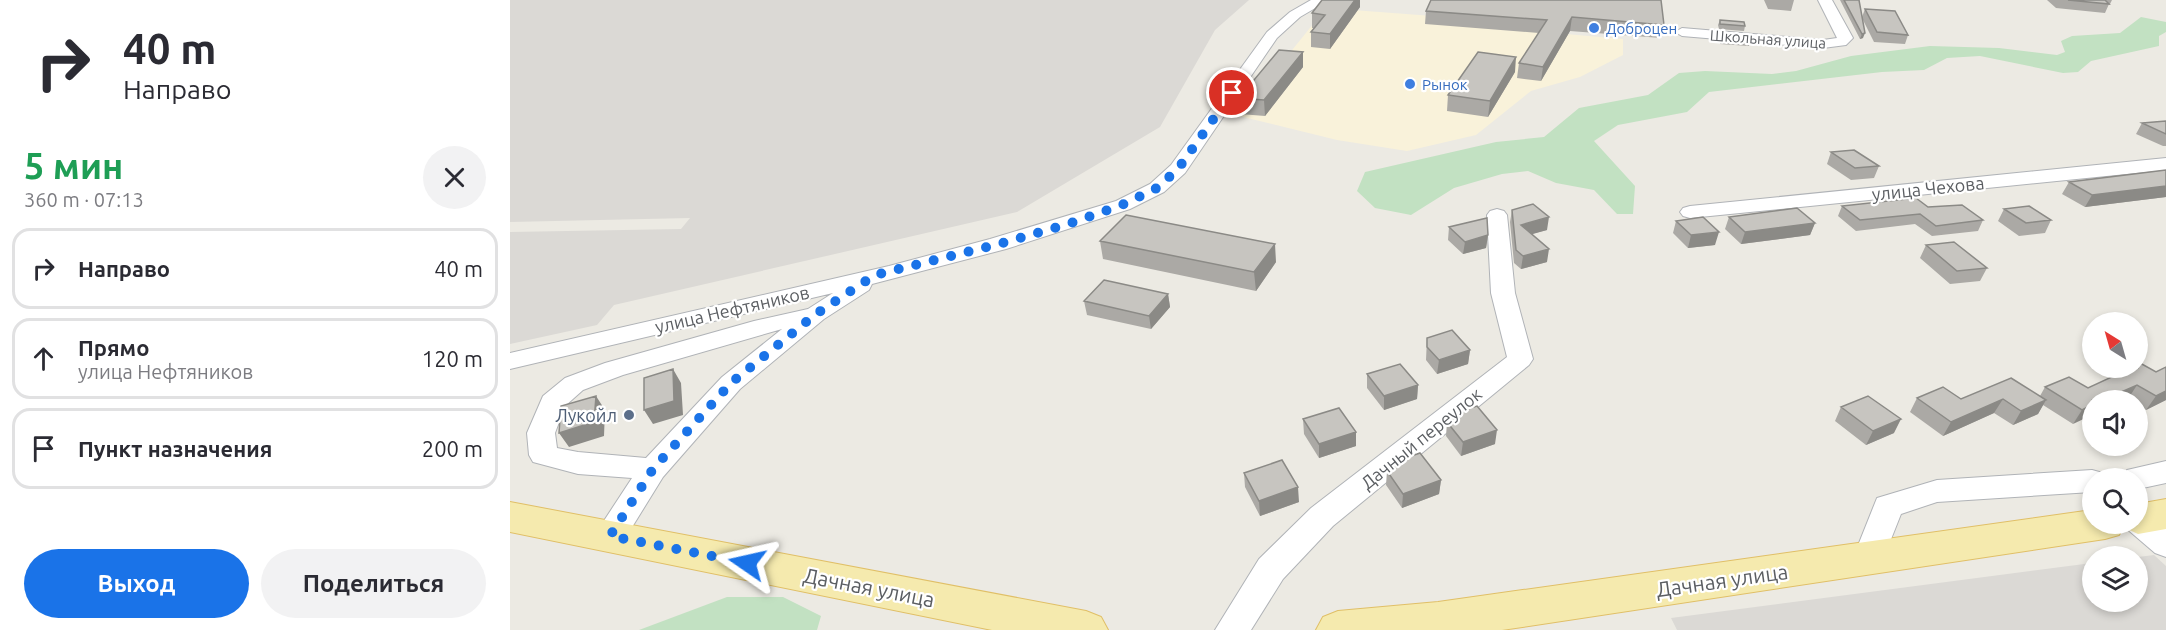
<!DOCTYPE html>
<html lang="ru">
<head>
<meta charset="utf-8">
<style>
  body { margin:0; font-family:Ubuntu,sans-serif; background:#f2f2f3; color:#2b2b33; height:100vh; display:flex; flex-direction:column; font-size:22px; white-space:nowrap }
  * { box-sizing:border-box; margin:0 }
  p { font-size:20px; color:#7c7c81 }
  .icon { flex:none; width:33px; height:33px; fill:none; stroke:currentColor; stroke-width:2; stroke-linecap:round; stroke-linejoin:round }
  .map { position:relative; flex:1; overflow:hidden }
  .details { display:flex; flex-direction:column; background:#fff; width:510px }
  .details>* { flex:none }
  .top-card { background:#fff; color:#2b2b33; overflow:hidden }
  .needle { width:39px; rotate:323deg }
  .tools { position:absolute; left:1572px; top:312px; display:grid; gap:12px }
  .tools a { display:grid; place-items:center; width:66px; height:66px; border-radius:50%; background:#fff; box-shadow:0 3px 9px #0003; font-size:30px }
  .pin { position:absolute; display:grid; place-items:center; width:51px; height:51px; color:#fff; margin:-26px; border:3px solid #fff; border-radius:50%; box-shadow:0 2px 6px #0007 }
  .me { position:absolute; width:66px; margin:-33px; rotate:281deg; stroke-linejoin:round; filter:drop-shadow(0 0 4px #0008) }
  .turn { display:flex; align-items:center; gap:21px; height:126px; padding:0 24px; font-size:27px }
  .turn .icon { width:78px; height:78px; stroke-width:2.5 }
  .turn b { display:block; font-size:42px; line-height:51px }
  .round { display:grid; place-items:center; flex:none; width:63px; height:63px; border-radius:32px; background:#f2f2f3 }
  .head { display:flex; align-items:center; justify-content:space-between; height:102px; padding:0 24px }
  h1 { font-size:36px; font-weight:700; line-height:45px; color:#1e9e55 }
  .action { display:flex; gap:12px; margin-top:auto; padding:12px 24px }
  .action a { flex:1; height:69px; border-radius:36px; background:#1a73e8; color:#fff; font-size:24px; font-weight:700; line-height:69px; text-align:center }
  .action a+a { background:#f2f2f3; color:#2b2b33 }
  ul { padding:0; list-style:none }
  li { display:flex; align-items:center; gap:18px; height:81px; margin:0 12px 9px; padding:0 12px; border:3px solid #e1e1e2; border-radius:18px }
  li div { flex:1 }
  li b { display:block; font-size:22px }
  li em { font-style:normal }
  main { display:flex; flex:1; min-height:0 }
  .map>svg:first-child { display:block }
</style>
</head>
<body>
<main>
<section class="details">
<div class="top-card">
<div class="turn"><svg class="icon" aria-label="right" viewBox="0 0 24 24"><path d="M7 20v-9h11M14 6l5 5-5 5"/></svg><div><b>40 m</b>Направо</div></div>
</div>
<div class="head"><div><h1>5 мин</h1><p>360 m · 07:13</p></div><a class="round"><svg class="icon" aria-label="close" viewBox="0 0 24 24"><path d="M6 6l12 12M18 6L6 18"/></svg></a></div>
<ul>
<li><svg class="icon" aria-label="right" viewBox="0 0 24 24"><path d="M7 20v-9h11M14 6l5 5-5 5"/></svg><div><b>Направо</b></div><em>40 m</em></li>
<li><svg class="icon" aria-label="ahead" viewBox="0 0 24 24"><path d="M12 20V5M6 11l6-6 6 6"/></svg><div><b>Прямо</b><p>улица Нефтяников</p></div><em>120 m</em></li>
<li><svg class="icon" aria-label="arrive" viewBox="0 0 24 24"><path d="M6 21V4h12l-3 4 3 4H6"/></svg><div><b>Пункт назначения</b></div><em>200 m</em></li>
</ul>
<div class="action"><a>Выход</a><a>Поделиться</a></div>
</section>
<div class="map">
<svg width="1656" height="630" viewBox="0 0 1656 630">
  <rect width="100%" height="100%" fill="#eceae3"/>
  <path fill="#f9f2da" d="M 816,8 L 1044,25 L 1044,33 L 1113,39 L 1113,55 L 1070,77 L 1021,91 L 966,135 L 897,151 L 827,140 L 729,116 Z"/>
  <path fill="#dbd9d5" d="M 0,0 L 739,0 L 705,30 L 650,127 L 507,212 L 104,305 L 87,325 L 0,344 L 0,232 L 171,229 L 180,218 L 0,222 Z
    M 1644,555 L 1656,566 L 1656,630 L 1167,630 L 1161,618 L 1582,563 L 1582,602 L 1628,602 L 1628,557 Z"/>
  <path fill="#c2e1c2" d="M 1631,17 L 1656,22 L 1656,32 L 1649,36 L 1649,46 L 1581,61 L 1568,72 L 1553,73 L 1470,56 L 1437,58 L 1414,70 L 1372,72 L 1199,92 L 1177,112 L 1108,125 L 1084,141 L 1125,186 L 1123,214 L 1107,214 L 1084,190 L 1046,183 L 1018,171 L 992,174 L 944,188 L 901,215 L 865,208 L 847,191 L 855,172 L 986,142 L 1034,137 L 1069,108 L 1138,95 L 1169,73 L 1195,71 L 1262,74 L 1286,71 L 1341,56 L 1420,46 L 1489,48 L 1547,55 L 1555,52 L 1551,41 L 1562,36 L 1610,33 Z
    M 217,597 L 273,597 L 311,616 L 307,630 L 129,630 Z"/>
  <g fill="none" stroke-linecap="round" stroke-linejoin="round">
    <g stroke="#b0b3b7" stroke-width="2">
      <path id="minor" d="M 801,0 L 819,0 L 790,17 L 767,38 L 675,173 L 654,192 L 620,209 L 496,249 L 362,284 L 359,290 L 314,319 L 230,389 L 153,477 L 111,545 L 100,549 L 89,545 L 84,536 L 122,478 L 68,474 L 23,462 L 19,455 L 17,433 L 33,396 L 55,378 L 95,363 L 244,321 L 298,309 L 323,293 L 0,369 L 0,353 L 379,266 L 480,239 L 606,201 L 640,184 L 661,165 L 757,32 L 780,12 ZM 272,329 L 212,377 L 136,458 L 68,452 L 47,448 L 45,433 L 55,406 L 73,390 L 113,375 Z
        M 1308,0 L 1322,0 L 1343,38 L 1336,45 L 1313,48 L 1172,36 L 1165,32 L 1172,28 L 1313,40 L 1327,38 Z
        M 1656,158 L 1656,170 L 1180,218 L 1173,216 L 1170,212 L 1173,208 L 1180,206 Z
        M 987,209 L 994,211 L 997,215 L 1005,293 L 1023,359 L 1019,365 L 823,526 L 773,579 L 741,630 L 705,630 L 749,559 L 801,508 L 997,357 L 981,293 L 977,215 L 980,211 Z
        M 1656,461 L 1656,483 L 1628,489 L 1628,478 L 1612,478 L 1617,470 Z
        M 1582,470 L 1593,473 L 1595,478 L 1582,478 L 1582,492 L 1427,502 L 1391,514 L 1370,567 L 1359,571 L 1348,567 L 1343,558 L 1367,498 L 1427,480 Z
        M 1628,508 L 1639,511 L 1656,526 L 1656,557 L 1645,553 L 1617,529 L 1614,524 L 1628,524 Z"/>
    </g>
    <g stroke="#e0bf67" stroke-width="2">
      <path id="major" d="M 1656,499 L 1656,529 L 1628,534 L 1613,527 L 1609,535 L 1595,539 L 992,630 L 806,630 L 813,617 L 828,611 L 928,602 L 1582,510 L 1582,524 L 1628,524 L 1628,504 Z
        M 0,502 L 576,611 L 591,617 L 598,630 L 482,630 L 0,532 Z"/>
    </g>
    <use href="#minor" fill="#fff" fill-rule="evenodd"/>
    <use href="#major" fill="#f5eaae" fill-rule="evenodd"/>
  </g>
  <path fill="#aba9a5" d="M 812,0 L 850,0 L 850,7 L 820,49 L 801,47 L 801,32 L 804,28 L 802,28 L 802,13 Z
    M 921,0 L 1154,25 L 1151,38 L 1060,31 L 1031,81 L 1007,78 L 1009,63 L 1029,33 L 915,24 L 916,11 Z
    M 1254,0 L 1284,0 L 1281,11 L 1258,9 Z
    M 1330,0 L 1349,0 L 1352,17 L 1355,9 L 1398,35 L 1395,44 L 1364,42 L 1353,20 L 1353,38 L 1350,39 Z
    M 1537,0 L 1602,0 L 1600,4 L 1599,4 L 1595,13 L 1546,8 Z
    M 1210,20 L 1235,26 L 1234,31 L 1209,29 L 1208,25 Z
    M 1211,36 L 1240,41 L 1239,46 L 1210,44 Z
    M 793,52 L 793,67 L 755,116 L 730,114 L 729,98 Z
    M 1005,72 L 978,117 L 937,111 L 938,95 Z
    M 1656,121 L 1656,146 L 1653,146 L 1626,134 L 1632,123 Z
    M 1321,152 L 1369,166 L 1364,178 L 1341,180 L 1317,164 Z
    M 1656,170 L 1656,197 L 1575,207 L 1552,194 L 1559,182 Z
    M 1332,206 L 1418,207 L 1473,220 L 1468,231 L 1422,236 L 1405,224 L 1346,231 L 1328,216 Z
    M 1494,209 L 1541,220 L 1535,233 L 1509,236 L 1488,221 Z
    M 1002,210 L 1037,230 L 1021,234 L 1037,262 L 1011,269 L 1004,263 L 1000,222 Z
    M 1219,217 L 1305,223 L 1300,235 L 1231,244 L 1215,229 Z
    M 1166,221 L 1205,245 L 1178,248 L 1163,233 Z
    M 939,227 L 978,235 L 976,248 L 953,254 L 938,240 Z
    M 590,241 L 766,262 L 746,291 L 593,259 Z
    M 1416,245 L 1477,268 L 1470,281 L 1440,284 L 1410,258 Z
    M 658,294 L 660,307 L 641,329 L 577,315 L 574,301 Z
    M 917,338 L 960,350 L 958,364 L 927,374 L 916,360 Z
    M 1656,367 L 1656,400 L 1636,410 L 1628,404 L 1628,400 L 1621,400 L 1618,399 L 1614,400 L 1582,400 L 1563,424 L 1533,405 L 1528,414 L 1503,425 L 1484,413 L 1433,436 L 1400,412 L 1407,398 L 1451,399 L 1530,396 L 1535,387 L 1578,388 L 1646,372 Z
    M 857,374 L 908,385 L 907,399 L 874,410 L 857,388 Z
    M 1331,407 L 1384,433 L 1356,445 L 1325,421 Z
    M 793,419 L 846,432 L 846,446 L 809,458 L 794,434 Z
    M 937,422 L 985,444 L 951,456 L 936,436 Z
    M 877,471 L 931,480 L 929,494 L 892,508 L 876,485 Z
    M 734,473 L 789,502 L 750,516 L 735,487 Z"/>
  <path fill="#8b8a86" d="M 845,0 L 850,0 L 850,7 L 820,49 L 820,34 Z
    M 1062,17 L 1060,31 L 1031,81 L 1033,67 Z
    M 1355,33 L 1353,38 L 1350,39 L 1352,34 Z
    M 793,52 L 793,67 L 755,116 L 754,100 Z
    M 1006,57 L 1005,72 L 978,117 L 980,101 Z
    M 1656,186 L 1656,197 L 1575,207 L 1582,195 Z
    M 1039,217 L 1037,230 L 1009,238 L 1011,225 Z
    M 1305,223 L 1300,235 L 1231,244 L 1235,232 Z
    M 1209,232 L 1205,245 L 1178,248 L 1181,235 Z
    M 978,235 L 976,248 L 953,254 L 955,242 Z
    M 765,244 L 766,262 L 746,291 L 744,272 Z
    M 1039,249 L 1037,262 L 1011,269 L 1013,256 Z
    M 658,294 L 660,307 L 641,329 L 639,316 Z
    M 960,350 L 958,364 L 927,374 L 929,360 Z
    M 163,369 L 171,383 L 173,415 L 143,424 L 134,410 Z
    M 908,385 L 907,399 L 874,410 L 874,396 Z
    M 1627,385 L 1618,399 L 1614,400 L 1593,400 Z
    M 1656,391 L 1656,400 L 1636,410 L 1646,396 Z
    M 86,396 L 95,410 L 94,436 L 59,447 L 49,433 Z
    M 1493,399 L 1484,413 L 1433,436 L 1441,422 Z
    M 1536,400 L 1528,414 L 1503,425 L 1511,411 Z
    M 1582,405 L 1582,415 L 1563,424 L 1572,410 Z
    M 1391,419 L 1384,433 L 1356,445 L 1363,431 Z
    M 987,430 L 985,444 L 951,456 L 953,442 Z
    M 846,432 L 846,446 L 809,458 L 809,444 Z
    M 931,480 L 929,494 L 892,508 L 893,494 Z
    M 788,487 L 789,502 L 750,516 L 749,501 Z"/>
  <path fill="#c7c5c0" stroke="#8b8a86" stroke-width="1.5" d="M 812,0 L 845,0 L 820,34 L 801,32 L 815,15 L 802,13 Z
    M 921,0 L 1151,0 L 1154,25 L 1062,17 L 1033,67 L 1009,63 L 1037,20 L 916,11 Z
    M 1334,0 L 1349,0 L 1355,33 L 1352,34 Z
    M 1558,0 L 1595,0 L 1599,4 Z
    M 1355,9 L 1385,11 L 1398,35 L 1367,32 Z
    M 1210,20 L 1234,22 L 1235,26 L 1210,24 Z
    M 1211,36 L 1239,39 L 1240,41 L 1212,39 Z
    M 769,50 L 793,52 L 754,100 L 729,98 Z
    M 968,52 L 1006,57 L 980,101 L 938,95 Z
    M 1656,121 L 1656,134 L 1632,123 Z
    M 1344,150 L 1369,166 L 1345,168 L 1321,152 Z
    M 1656,170 L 1656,186 L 1582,195 L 1559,182 Z
    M 1406,198 L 1418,207 L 1452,205 L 1473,220 L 1426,226 L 1410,214 L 1350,220 L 1332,206 Z
    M 1023,204 L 1039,217 L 1011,225 L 1039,249 L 1013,256 L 1006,250 L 1002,210 Z
    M 1519,206 L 1541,220 L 1516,223 L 1494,209 Z
    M 1287,208 L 1305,223 L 1235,232 L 1219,217 Z
    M 616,215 L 765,244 L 744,272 L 590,241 Z
    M 1193,217 L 1209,232 L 1181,235 L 1166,221 Z
    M 977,218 L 978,235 L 955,242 L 939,227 Z
    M 1444,242 L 1477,268 L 1447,271 L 1416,245 Z
    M 594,280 L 658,294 L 639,316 L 574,301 Z
    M 942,330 L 960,350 L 929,360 L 917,347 L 917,338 Z
    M 1630,363 L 1646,372 L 1656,367 L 1656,391 L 1646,396 L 1627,385 L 1593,400 L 1582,400 L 1582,405 L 1572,410 L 1535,387 L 1559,377 L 1578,388 L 1621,368 L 1628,368 L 1628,365 Z
    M 890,364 L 908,385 L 874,396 L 857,374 Z
    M 163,369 L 164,401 L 134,410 L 134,378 Z
    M 1501,378 L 1536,400 L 1511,411 L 1493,399 L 1441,422 L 1407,398 L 1433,387 L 1451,399 Z
    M 86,396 L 84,422 L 49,433 L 51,406 Z
    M 1358,396 L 1391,419 L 1363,431 L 1331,407 Z
    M 967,406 L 987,430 L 953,442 L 937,422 L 951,411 Z
    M 829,408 L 846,432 L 809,444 L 793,419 Z
    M 910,453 L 931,480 L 893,494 L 877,471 L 890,460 Z
    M 772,460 L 788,487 L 749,501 L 734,473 Z"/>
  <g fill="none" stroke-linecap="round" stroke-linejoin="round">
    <path stroke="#1a73e8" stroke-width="10" stroke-dasharray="0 18" d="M 237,563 L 100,536 L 143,469 L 221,383 L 306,314 L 365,275 L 489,244 L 558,224 L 612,205 L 647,188 L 668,169 L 722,93"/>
  </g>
  <g fill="#3f7fe0" stroke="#fff" stroke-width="2">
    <circle cx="1084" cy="28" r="6"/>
    <circle cx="900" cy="84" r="6"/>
  </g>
  <circle fill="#5c6f8a" stroke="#fff" stroke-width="2" cx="119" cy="415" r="6"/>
  <g text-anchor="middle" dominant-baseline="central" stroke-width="4.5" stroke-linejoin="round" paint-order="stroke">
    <g font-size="15" fill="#366cbe" stroke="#fff" text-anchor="start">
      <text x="1096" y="28">Доброцен</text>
      <text x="912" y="84">Рынок</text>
    </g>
    <g font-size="15" fill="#5b5e62" stroke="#fff">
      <text transform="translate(1258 39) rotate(4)">Школьная улица</text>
    </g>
    <g font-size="18" fill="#5b5e62" stroke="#fff">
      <text transform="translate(1418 188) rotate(-6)">улица Чехова</text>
      <text transform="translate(222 309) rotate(-13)">улица Нефтяников</text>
      <text transform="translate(911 438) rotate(-39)">Дачный переулок</text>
    </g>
    <g font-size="18" fill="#4e5e75" stroke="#fff" text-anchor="end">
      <text x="107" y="415">Лукойл</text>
    </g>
    <g font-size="21" fill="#5b5e62" stroke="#fff">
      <text transform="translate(1212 580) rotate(-8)">Дачная улица</text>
      <text transform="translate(359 587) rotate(11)">Дачная улица</text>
    </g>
  </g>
</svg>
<div class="tools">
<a><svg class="needle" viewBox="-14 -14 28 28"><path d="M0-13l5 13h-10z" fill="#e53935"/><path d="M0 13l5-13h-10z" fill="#7c7c81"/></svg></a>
<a><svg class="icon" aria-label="sound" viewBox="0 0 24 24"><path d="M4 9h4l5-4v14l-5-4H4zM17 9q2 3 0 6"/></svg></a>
<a><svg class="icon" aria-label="search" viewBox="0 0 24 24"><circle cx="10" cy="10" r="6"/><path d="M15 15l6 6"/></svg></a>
<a><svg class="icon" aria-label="layers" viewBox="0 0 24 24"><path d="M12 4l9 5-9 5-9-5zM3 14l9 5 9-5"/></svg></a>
</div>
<div class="pin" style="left:722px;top:93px;background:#d93025"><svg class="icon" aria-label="arrive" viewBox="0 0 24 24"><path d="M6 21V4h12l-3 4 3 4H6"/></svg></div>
<svg class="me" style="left:237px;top:563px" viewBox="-20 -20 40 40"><path d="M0-17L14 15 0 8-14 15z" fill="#1a73e8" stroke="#fff" stroke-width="4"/></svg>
</div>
</main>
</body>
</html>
